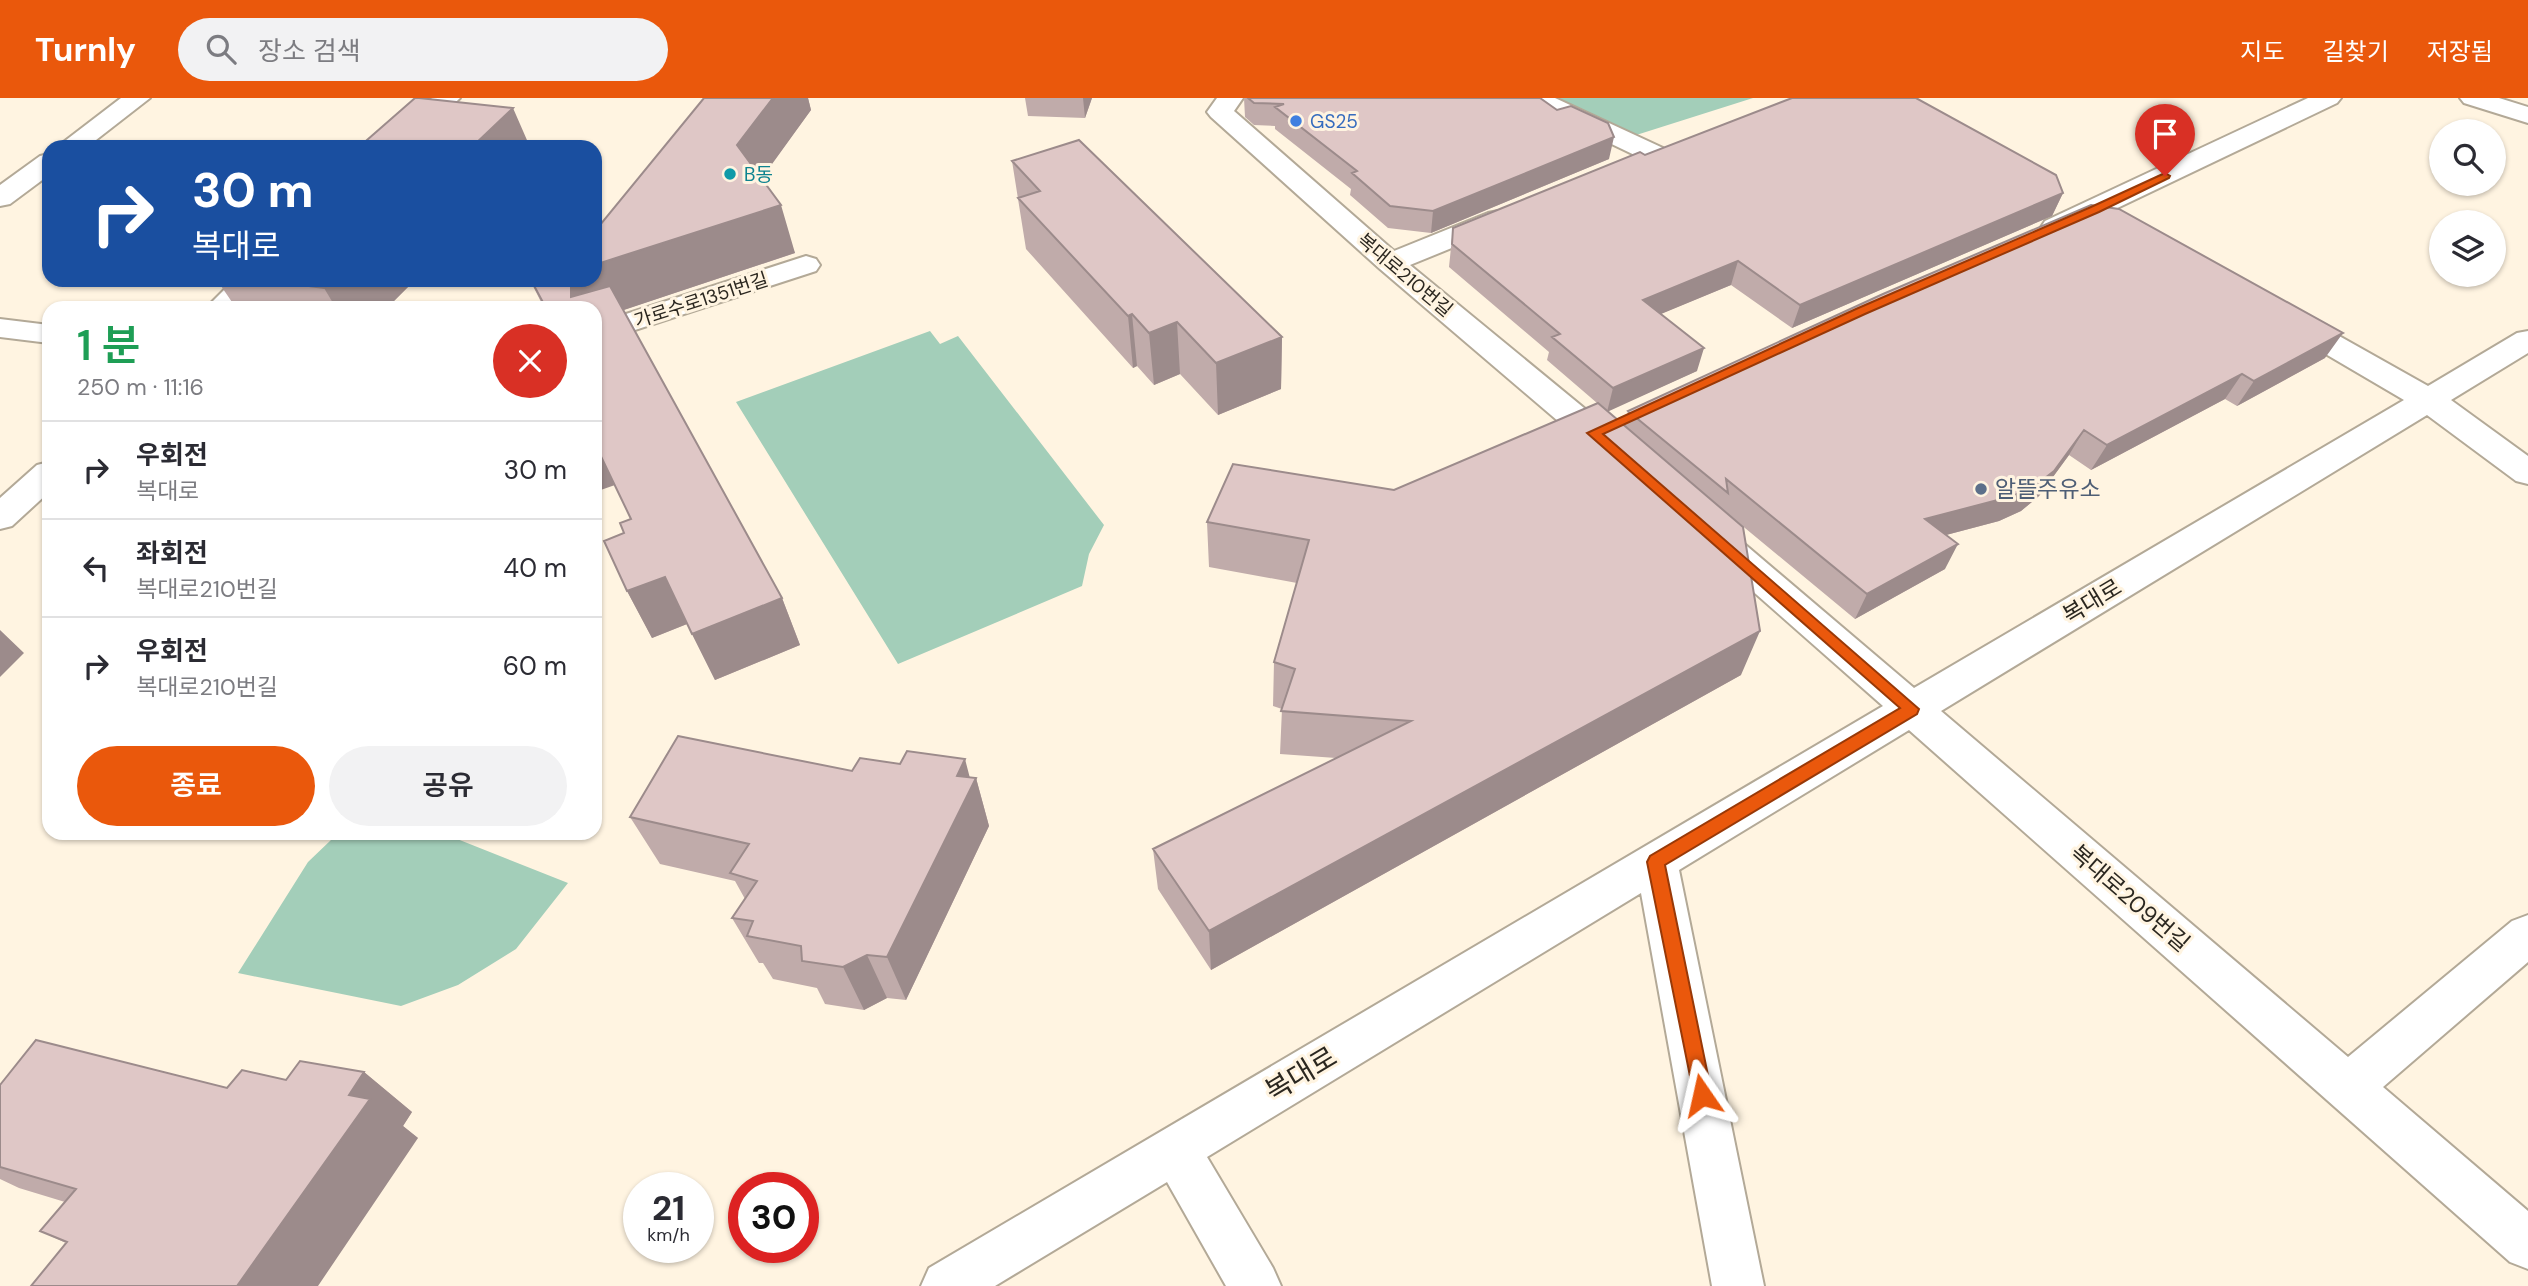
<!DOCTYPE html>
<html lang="ko">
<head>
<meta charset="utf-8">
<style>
  body { margin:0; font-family:"DM Sans","Noto Sans KR",sans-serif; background:#f2f2f3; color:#2b2b33; height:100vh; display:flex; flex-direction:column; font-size:26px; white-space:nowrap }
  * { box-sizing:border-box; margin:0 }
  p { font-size:23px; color:#7c7c81 }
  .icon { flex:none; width:38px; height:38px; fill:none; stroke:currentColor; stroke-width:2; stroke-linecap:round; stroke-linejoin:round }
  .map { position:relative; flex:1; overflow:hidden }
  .drawer { position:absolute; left:42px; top:203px; width:560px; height:539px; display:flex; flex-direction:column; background:#fff; border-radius:21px; box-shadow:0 2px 5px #0004 }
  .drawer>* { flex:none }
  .guide { position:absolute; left:42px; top:42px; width:560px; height:147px; border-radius:21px; box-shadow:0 2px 5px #0004; background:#1a4fa0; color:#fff; overflow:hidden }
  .controls { position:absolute; left:2429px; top:21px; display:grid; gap:14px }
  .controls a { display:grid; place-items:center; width:77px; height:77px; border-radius:50%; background:#fff; box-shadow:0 2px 5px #0004; font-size:35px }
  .speed { position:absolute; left:623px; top:1074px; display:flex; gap:14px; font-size:35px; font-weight:700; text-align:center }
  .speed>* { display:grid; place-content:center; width:91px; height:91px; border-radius:50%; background:#fff; box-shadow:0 2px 5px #0004; line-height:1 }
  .speed small { font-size:18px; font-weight:400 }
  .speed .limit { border:10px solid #d22; background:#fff; color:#111 }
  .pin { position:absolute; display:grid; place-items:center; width:60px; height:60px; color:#fff; margin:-72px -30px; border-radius:50% 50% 50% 0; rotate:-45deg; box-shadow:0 0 7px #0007 }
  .pin .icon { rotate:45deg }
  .me { position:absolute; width:77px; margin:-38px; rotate:349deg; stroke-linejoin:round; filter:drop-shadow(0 0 5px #0008) }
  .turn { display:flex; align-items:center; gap:24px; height:147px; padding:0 35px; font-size:32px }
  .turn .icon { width:91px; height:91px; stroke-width:2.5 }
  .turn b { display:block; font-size:49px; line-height:60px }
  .round { display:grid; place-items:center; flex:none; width:74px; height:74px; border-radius:37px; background:#f2f2f3 }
  .headline { display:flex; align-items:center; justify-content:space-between; height:119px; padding:0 35px }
  h1 { font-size:42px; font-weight:600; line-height:52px; color:#1e9e55 }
  .primary-button { display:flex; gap:14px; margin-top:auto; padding:14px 35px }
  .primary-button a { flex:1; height:80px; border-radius:42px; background:#ea580c; color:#fff; font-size:28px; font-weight:600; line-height:80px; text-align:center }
  .primary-button a+a { background:#f2f2f3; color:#2b2b33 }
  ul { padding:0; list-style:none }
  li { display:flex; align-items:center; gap:21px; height:98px; padding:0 35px; border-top:2px solid #e1e1e2 }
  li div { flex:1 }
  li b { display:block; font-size:26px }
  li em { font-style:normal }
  header { display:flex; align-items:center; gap:42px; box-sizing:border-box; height:98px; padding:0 35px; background:#ea580c; color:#fff }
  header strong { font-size:33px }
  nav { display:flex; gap:38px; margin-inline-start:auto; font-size:24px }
  .search { width:490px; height:63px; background:#f2f2f3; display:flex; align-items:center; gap:18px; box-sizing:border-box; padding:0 24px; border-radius:38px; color:#7c7c81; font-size:26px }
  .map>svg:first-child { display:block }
</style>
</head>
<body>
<header>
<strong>Turnly</strong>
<div class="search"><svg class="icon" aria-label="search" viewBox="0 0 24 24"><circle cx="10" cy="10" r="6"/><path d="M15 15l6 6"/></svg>장소 검색</div>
<nav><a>지도</a><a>길찾기</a><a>저장됨</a></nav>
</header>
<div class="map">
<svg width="2528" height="1188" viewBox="0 0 2528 1188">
  <rect width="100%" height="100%" fill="#fff4e1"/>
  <path fill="#a3ceb9" d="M 1549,0 L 1753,0 L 1630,39 Z
    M 930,233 L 940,246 L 958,238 L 1104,427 L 1089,456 L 1082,488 L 898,566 L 736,304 Z
    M 352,735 L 442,735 L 568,785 L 516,851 L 458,887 L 401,908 L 238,875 L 308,764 L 331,742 Z"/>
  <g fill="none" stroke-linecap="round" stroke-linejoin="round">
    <g stroke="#b3a997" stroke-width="4">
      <path id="minor" d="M 121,0 L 150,0 L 87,49 L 57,49 Z
        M 432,0 L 460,0 L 409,49 L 381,49 Z
        M 1217,0 L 1243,0 L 1234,13 L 1394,153 L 1488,115 L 1498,113 L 1508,115 L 1512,121 L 1508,127 L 1410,167 L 1623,342 L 1628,350 L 1623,358 L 1611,361 L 1599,358 L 1380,171 L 1211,19 L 1207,14 Z
        M 1522,0 L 1555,0 L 1663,50 L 1667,56 L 1663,62 L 1654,64 L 1645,62 L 1526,5 Z
        M 2308,0 L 2341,0 L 2337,5 L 2065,135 L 2055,137 L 2045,135 L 2041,129 L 2045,123 Z
        M 2460,0 L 2499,0 L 2528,9 L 2528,25 L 2464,5 Z
        M 49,56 L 49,77 L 10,106 L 0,108 L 0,87 L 40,58 Z
        M 806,158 L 816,161 L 820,167 L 816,173 L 595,245 L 595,226 Z
        M 234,182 L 266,182 L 238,210 L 206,210 Z
        M 2289,213 L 2300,216 L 2428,288 L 2517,235 L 2528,233 L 2528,255 L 2451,302 L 2528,358 L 2528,386 L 2516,383 L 2427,317 L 1941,613 L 2348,959 L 2512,823 L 2528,817 L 2528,864 L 2383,989 L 2528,1113 L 2528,1171 L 2510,1164 L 1909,632 L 1679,772 L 1764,1188 L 1712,1188 L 1641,795 L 1207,1059 L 1273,1170 L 1281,1188 L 1226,1188 L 1167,1084 L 995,1188 L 921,1188 L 929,1170 L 1883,608 L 1697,444 L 1692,435 L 1697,426 L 1709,423 L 1721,426 L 1914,590 L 2404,302 L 2278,228 L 2274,222 L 2278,216 Z
        M 0,221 L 49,227 L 49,245 L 0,239 Z
        M 49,364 L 49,394 L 12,428 L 0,431 L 0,400 L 37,367 Z"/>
    </g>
    <use href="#minor" fill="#fff" fill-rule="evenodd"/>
  </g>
  <path fill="#c0abaa" d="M 704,0 L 808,0 L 811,12 L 761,80 L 795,155 L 623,212 L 782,500 L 800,547 L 715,582 L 687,526 L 652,540 L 627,493 L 624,435 L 631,421 L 595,210 L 544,210 L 530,182 L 595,182 Z
    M 1025,0 L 1092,0 L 1085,20 L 1028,18 Z
    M 1244,0 L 1540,0 L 1609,61 L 1431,135 L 1388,130 L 1350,97 L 1351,91 L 1275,31 L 1275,28 L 1254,27 L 1245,19 Z
    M 1645,57 L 2063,95 L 2052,118 L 1792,230 L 1731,187 L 1660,216 L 1697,273 L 1607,313 L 1624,328 L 1628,313 L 2325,260 L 2237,308 L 2225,301 L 2091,372 L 2069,357 L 2039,398 L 2021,413 L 1999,423 L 1946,437 L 1945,471 L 1855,521 L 1722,411 L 1741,577 L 1211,872 L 1158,791 L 1153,751 L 1336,660 L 1280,656 L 1282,611 L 1273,608 L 1274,564 L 1297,485 L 1209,469 L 1207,424 L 1394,392 L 1597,305 L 1547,262 L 1549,254 L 1449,169 L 1453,130 Z
    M 1012,63 L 1282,239 L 1281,291 L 1218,317 L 1180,276 L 1154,287 L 1137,268 L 1133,270 L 1026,151 Z
    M 217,182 L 415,182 L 387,210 L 236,210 Z
    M 852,673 L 976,680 L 989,728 L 906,902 L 887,900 L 864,912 L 825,906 L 817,890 L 773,881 L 763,865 L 759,865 L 732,820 L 745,801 L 735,783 L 660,766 L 630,719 Z
    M 364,974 L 412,1014 L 403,1028 L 418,1040 L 66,1145 L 40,1133 L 65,1104 L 19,1090 L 0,1081 L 0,987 L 227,990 L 286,982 Z"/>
  <path fill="#9c8b8b" d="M 773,0 L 808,0 L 811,12 L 752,94 L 737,47 Z
    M 1083,0 L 1092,0 L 1085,20 Z
    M 513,10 L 530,49 L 472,49 Z
    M 1614,39 L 1609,61 L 1431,135 L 1433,113 Z
    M 2063,95 L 2052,118 L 1792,230 L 1800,207 Z
    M 781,107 L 795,155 L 618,214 L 571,199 L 571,182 L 595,182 L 595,169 L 597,166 Z
    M 1738,163 L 1731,187 L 1637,226 L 1643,202 Z
    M 333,182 L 415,182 L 387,210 L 336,210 L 324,190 Z
    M 1132,216 L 1137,268 L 1133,270 L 1128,218 Z
    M 1177,224 L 1180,276 L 1154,287 L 1149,235 Z
    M 2343,235 L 2325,260 L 2237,308 L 2254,283 Z
    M 1282,239 L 1281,291 L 1218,317 L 1216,265 Z
    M 1704,250 L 1697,273 L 1607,314 L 1613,290 Z
    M 2242,276 L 2225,301 L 2091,372 L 2107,347 Z
    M 2084,332 L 2069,357 L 2039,398 L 2021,413 L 1999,423 L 1912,446 L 1925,421 Z
    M 595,346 L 615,387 L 595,394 Z
    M 1958,446 L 1945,471 L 1855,521 L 1867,496 Z
    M 665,479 L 687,526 L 652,540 L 627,493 Z
    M 782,500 L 800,547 L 715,582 L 692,536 Z
    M 0,532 L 24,555 L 0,579 Z
    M 1760,533 L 1741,577 L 1211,872 L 1209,833 Z
    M 965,661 L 972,688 L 976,680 L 989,728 L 906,902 L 887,859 L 957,678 Z
    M 867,857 L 887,900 L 864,912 L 843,869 Z
    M 364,974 L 412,1014 L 403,1028 L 418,1040 L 318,1188 L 237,1188 L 349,997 Z"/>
  <path fill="#dfc7c6" stroke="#9c8b8b" stroke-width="2" d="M 415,0 L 419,0 L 513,10 L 472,49 L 359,49 Z
    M 704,0 L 773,0 L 737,47 L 781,107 L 597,166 L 598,168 L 595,169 L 595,133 Z
    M 1248,0 L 1540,0 L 1557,12 L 1571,8 L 1608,25 L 1614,39 L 1433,113 L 1390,108 L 1352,75 L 1357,73 L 1275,9 L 1284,6 L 1254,5 Z
    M 1792,0 L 1916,0 L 2056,77 L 2063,95 L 1800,207 L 1738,163 L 1643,202 L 1704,250 L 1613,290 L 1552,239 L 1560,236 L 1452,146 L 1453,130 L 1640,54 L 1645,57 Z
    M 1079,42 L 1282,239 L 1216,265 L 1177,224 L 1149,235 L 1132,216 L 1128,218 L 1018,100 L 1040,93 L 1012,63 Z
    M 2091,107 L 2119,111 L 2343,235 L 2254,283 L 2242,276 L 2107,347 L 2084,332 L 2054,373 L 2036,387 L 2013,398 L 1925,421 L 1958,446 L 1867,496 L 1726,381 L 1728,395 L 1628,313 L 1883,196 Z
    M 261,182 L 333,182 L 324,190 Z
    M 531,182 L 571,182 L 571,199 L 610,188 L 782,500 L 692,536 L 665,479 L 627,493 L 604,443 L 624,435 L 620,425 L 631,421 L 595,346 L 595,210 L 546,210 Z
    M 1598,305 L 1743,429 L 1760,533 L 1209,833 L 1153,751 L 1411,623 L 1281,613 L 1295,571 L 1274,564 L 1309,442 L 1207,424 L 1233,366 L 1394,392 Z
    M 678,638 L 852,673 L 860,660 L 900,666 L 907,653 L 965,661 L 957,678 L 976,680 L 887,859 L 867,857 L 843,869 L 802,863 L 801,848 L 747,838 L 753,823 L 732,820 L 757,783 L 730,775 L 749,746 L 630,719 Z
    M 36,942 L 227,990 L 242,972 L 286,982 L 300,963 L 364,974 L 349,997 L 370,1001 L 237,1188 L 31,1188 L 67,1144 L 40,1133 L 76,1091 L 0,1069 L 0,987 Z"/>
  <path fill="#ea580c" stroke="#983908" stroke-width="2" d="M 2165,75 L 2170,78 L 2169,80 L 2099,114 L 1865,216 L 1603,336 L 1919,611 L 1917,616 L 1665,767 L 1712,997 L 1709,1003 L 1702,1006 L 1695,1003 L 1647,764 L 1650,758 L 1900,610 L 1587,335 L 1856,211 L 2091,109 Z"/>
  <circle fill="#3f7fe0" stroke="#fff4e1" stroke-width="2.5" cx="1296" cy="23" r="7"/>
  <circle fill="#0f9aa8" stroke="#fff4e1" stroke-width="2.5" cx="730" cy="76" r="7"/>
  <circle fill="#5c6f8a" stroke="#fff4e1" stroke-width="2.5" cx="1981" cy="391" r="7"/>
  <g text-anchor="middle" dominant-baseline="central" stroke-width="6" stroke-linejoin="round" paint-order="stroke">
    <g font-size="19" fill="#366cbe" stroke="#fff4e1" text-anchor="start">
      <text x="1310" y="23">GS25</text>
    </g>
    <g font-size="19" fill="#0d838f" stroke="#fff4e1" text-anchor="start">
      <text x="744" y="76">B동</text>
    </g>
    <g font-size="19" fill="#2b2720" stroke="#fff4e1">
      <text transform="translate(1405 177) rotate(40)">복대로210번길</text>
      <text transform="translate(701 202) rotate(-18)">가로수로1351번길</text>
    </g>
    <g font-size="23" fill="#4e5e75" stroke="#fff4e1" text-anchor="start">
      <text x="1995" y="391">알뜰주유소</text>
    </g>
    <g font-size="23" fill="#2b2720" stroke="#fff4e1">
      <text transform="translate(2092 503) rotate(-31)">복대로</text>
      <text transform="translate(2130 800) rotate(41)">복대로209번길</text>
    </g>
    <g font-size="28" fill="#2b2720" stroke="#fff4e1">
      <text transform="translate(1301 976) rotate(-31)">복대로</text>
    </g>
  </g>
</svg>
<div class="controls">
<a><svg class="icon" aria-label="search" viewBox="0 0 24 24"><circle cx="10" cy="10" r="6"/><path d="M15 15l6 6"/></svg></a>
<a><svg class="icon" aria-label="layers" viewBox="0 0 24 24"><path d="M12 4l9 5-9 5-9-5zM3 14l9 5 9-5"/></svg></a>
</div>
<div class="speed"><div>21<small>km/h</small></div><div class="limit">30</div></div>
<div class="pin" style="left:2165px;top:78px;background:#d93025"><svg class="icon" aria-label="arrive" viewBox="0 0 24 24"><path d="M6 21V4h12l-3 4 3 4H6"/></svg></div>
<svg class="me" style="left:1702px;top:997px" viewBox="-20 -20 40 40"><path d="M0-17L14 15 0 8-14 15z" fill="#ea580c" stroke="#fff" stroke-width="4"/></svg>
<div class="guide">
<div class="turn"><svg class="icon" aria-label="right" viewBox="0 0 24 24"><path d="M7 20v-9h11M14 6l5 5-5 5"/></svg><div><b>30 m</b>복대로</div></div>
</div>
<section class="drawer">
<div class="headline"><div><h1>1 분</h1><p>250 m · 11:16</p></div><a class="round" style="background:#d93025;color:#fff"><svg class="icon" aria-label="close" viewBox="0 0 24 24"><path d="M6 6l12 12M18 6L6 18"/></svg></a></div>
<ul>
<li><svg class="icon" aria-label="right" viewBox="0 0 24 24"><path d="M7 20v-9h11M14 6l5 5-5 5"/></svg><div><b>우회전</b><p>복대로</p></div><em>30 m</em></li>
<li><svg class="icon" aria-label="left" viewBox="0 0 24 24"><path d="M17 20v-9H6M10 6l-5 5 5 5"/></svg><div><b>좌회전</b><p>복대로210번길</p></div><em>40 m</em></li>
<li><svg class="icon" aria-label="right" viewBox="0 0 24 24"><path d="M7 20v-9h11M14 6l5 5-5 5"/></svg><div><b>우회전</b><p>복대로210번길</p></div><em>60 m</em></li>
</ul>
<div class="primary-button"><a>종료</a><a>공유</a></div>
</section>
</div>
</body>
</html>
